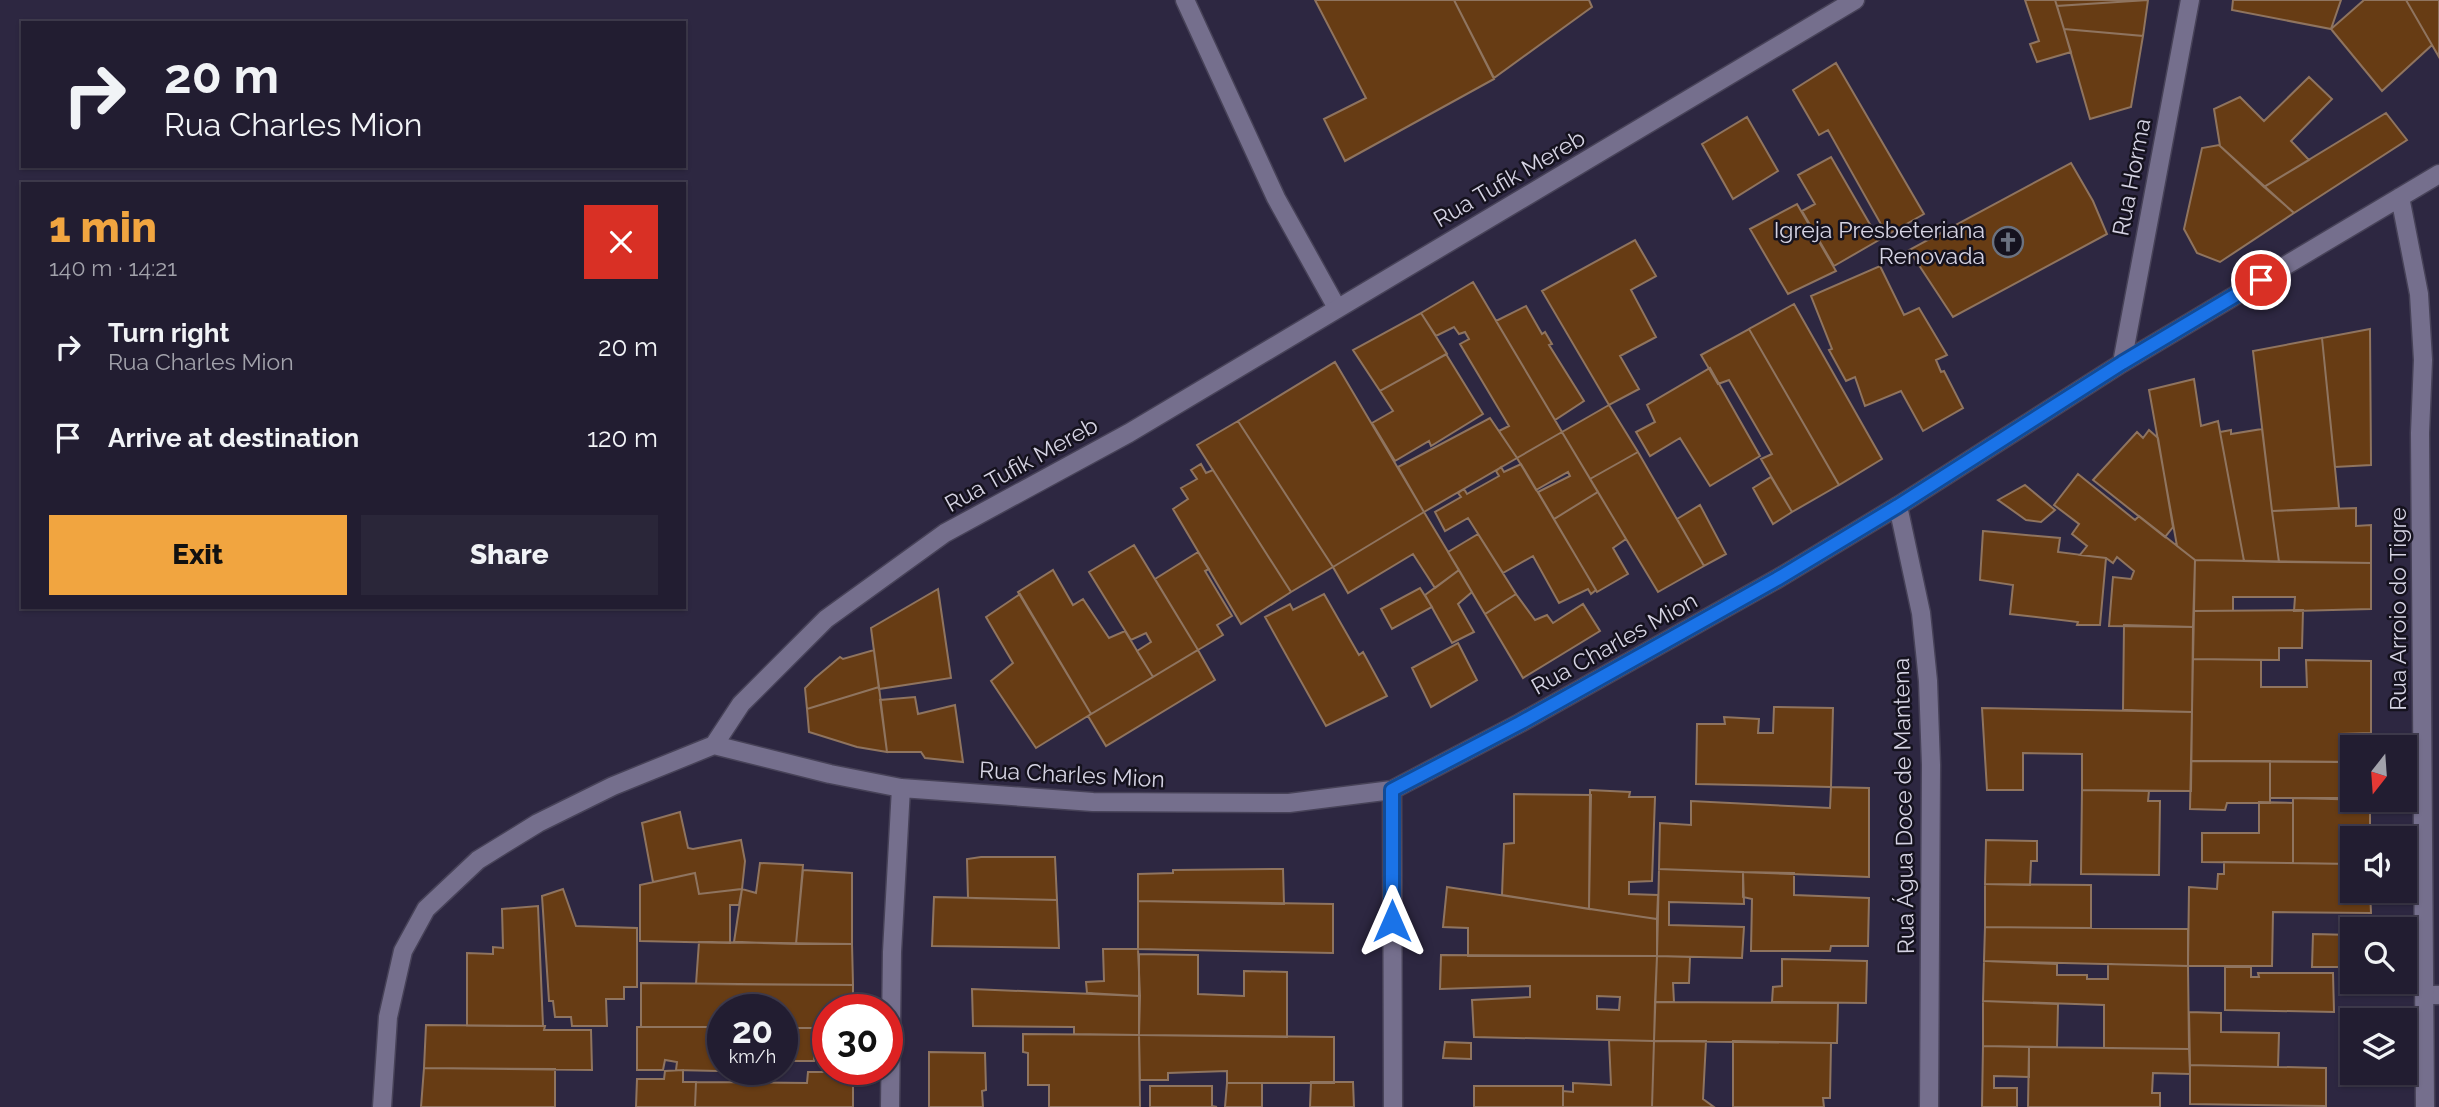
<!DOCTYPE html>
<html lang="en">
<head>
<meta charset="utf-8">
<style>
  body { margin:0; font-family:Raleway,sans-serif; background:#2a2639; color:#f1f3f6; height:100vh; display:flex; flex-direction:column; font-size:26px; white-space:nowrap }
  * { box-sizing:border-box; margin:0 }
  p { font-size:23px; color:#a2a2ab }
  .icon { flex:none; width:38px; height:38px; fill:none; stroke:currentColor; stroke-width:2; stroke-linecap:round; stroke-linejoin:round }
  .map { position:relative; flex:1; overflow:hidden }
  .details { position:absolute; left:21px; top:182px; width:665px; height:427px; display:flex; flex-direction:column; background:#221d31; border-radius:0px; box-shadow:0 2px 5px #0004,0 0 0 2px #3f3b4d }
  .details>* { flex:none }
  .top-card { position:absolute; left:21px; top:21px; width:665px; height:147px; border-radius:0px; box-shadow:0 2px 5px #0004,0 0 0 2px #3f3b4d; background:#221d31; color:#f1f3f6; overflow:hidden }
  .needle { width:46px; rotate:197deg }
  .fabs { position:absolute; left:2340px; top:735px; display:grid; gap:14px }
  .fabs a { display:grid; place-items:center; width:77px; height:77px; border-radius:0px; background:#221d31; box-shadow:0 2px 5px #0004,0 0 0 2px #3f3b4d; font-size:35px }
  .speed { position:absolute; left:707px; top:994px; display:flex; gap:14px; font-size:35px; font-weight:700; text-align:center }
  .speed>* { display:grid; place-content:center; width:91px; height:91px; border-radius:50%; background:#221d31; box-shadow:0 2px 5px #0004,0 0 0 2px #3f3b4d; line-height:1 }
  .speed small { font-size:18px; font-weight:400 }
  .speed .limit { border:10px solid #d22; background:#fff; color:#111 }
  .pin { position:absolute; display:grid; place-items:center; width:60px; height:60px; color:#fff; margin:-30px; border:4px solid #fff; border-radius:50%; box-shadow:0 2px 7px #0007 }
  .me { position:absolute; width:77px; margin:-38px; rotate:0deg; stroke-linejoin:round; filter:drop-shadow(0 0 5px #0008) }
  .turn { display:flex; align-items:center; gap:24px; height:147px; padding:0 28px; font-size:32px }
  .turn .icon { width:91px; height:91px; stroke-width:2.5 }
  .turn b { display:block; font-size:49px; line-height:60px }
  .round { display:grid; place-items:center; flex:none; width:74px; height:74px; border-radius:0px; background:#2a2639 }
  .head { display:flex; align-items:center; justify-content:space-between; height:119px; padding:0 28px }
  h1 { font-size:42px; font-weight:800; line-height:52px; color:#f1a540 }
  .action { display:flex; gap:14px; margin-top:auto; padding:14px 28px }
  .action a { flex:1; height:80px; border-radius:0px; background:#f1a540; color:#111; font-size:28px; font-weight:800; line-height:80px; text-align:center }
  .action a+a { background:#2a2639; color:#f1f3f6 }
  ul { padding:0; list-style:none }
  li { display:flex; align-items:center; gap:21px; height:91px; padding:0 28px }
  li div { flex:1 }
  li b { display:block; font-size:26px }
  li em { font-style:normal }
  .map>svg:first-child { display:block }
</style>
</head>
<body>
<div class="map">
<svg width="2439" height="1107" viewBox="0 0 2439 1107">
  <rect width="100%" height="100%" fill="#2d2741"/>
  <path fill="#673c14" stroke="#8f745f" stroke-width="2" fill-rule="evenodd" d="M 1315,0 L 1454,0 L 1494,79 L 1345,161 L 1324,119 L 1366,98 Z
    M 1454,0 L 1589,0 L 1592,7 L 1494,78 Z
    M 2025,0 L 2055,0 L 2071,52 L 2037,62 L 2030,44 L 2039,41 Z
    M 2055,0 L 2148,0 L 2057,6 Z
    M 2148,0 L 2143,36 L 2064,29 L 2057,6 Z
    M 2233,0 L 2341,0 L 2331,29 L 2232,10 Z
    M 2364,0 L 2406,0 L 2432,45 L 2382,91 L 2331,29 Z
    M 2406,0 L 2439,0 L 2439,57 L 2432,45 Z
    M 2064,29 L 2143,36 L 2131,107 L 2090,119 Z
    M 1836,63 L 1924,214 L 1887,235 L 1828,130 L 1819,135 L 1793,90 Z
    M 2309,77 L 2332,99 L 2291,141 L 2309,160 L 2264,187 L 2220,146 L 2214,109 L 2240,97 L 2264,121 Z
    M 2386,113 L 2407,140 L 2294,213 L 2264,187 Z
    M 1747,117 L 1778,171 L 1733,199 L 1702,144 Z
    M 2219,145 L 2294,213 L 2220,262 L 2197,253 L 2184,229 L 2202,148 Z
    M 1831,157 L 1879,240 L 1834,266 L 1802,211 L 1815,204 L 1798,175 Z
    M 2071,163 L 2093,201 L 2107,234 L 1953,317 L 1909,250 Z
    M 1797,204 L 1836,271 L 1788,294 L 1750,229 Z
    M 1635,240 L 1656,276 L 1631,290 L 1656,337 L 1620,356 L 1639,389 L 1609,405 L 1542,291 Z
    M 1880,266 L 1904,315 L 1919,308 L 1947,355 L 1936,360 L 1941,372 L 1944,371 L 1963,408 L 1923,431 L 1901,391 L 1865,406 L 1855,377 L 1846,381 L 1829,350 L 1832,349 L 1811,296 Z
    M 1473,282 L 1562,432 L 1517,458 L 1499,431 L 1509,426 L 1460,344 L 1469,339 L 1465,332 L 1459,334 L 1454,327 L 1436,336 L 1421,313 Z
    M 1794,304 L 1882,459 L 1839,485 L 1749,329 Z
    M 1526,306 L 1542,334 L 1545,332 L 1552,344 L 1549,345 L 1584,401 L 1555,420 L 1496,321 Z
    M 1421,313 L 1447,354 L 1380,391 L 1353,350 Z
    M 1749,329 L 1839,485 L 1792,512 L 1761,459 L 1772,454 L 1729,380 L 1718,384 L 1701,355 Z
    M 2370,329 L 2371,465 L 2335,467 L 2322,338 Z
    M 2322,338 L 2339,508 L 2272,511 L 2253,351 Z
    M 1446,354 L 1483,414 L 1431,446 L 1429,441 L 1395,461 L 1372,423 L 1393,411 L 1380,391 Z
    M 1335,362 L 1424,512 L 1333,567 L 1238,421 Z
    M 1710,368 L 1760,456 L 1710,486 L 1680,438 L 1650,456 L 1636,432 L 1655,422 L 1647,405 Z
    M 2194,379 L 2201,426 L 2218,421 L 2244,561 L 2195,560 L 2177,546 L 2149,390 Z
    M 1609,405 L 1638,452 L 1590,479 L 1562,432 Z
    M 1490,418 L 1517,458 L 1424,512 L 1398,467 Z
    M 1238,421 L 1333,567 L 1291,592 L 1197,445 Z
    M 2262,429 L 2272,511 L 2279,562 L 2244,561 L 2220,432 L 2231,430 L 2231,434 Z
    M 2149,430 L 2158,438 L 2173,527 L 2165,537 L 2093,480 L 2137,432 L 2143,438 Z
    M 1562,432 L 1598,492 L 1554,519 L 1538,492 L 1570,476 L 1568,472 L 1536,490 L 1517,458 Z
    M 1638,452 L 1704,566 L 1658,592 L 1590,479 Z
    M 1201,464 L 1206,473 L 1213,470 L 1291,592 L 1241,624 L 1173,509 L 1188,499 L 1181,488 L 1197,479 L 1191,470 Z
    M 1521,464 L 1596,590 L 1591,594 L 1588,589 L 1559,603 L 1533,556 L 1503,573 L 1468,518 L 1445,531 L 1435,512 L 1461,497 L 1458,493 L 1464,489 L 1467,494 L 1499,476 L 1496,471 L 1501,467 L 1504,472 Z
    M 2078,474 L 2135,520 L 2139,516 L 2195,560 L 2193,627 L 2109,626 L 2113,577 L 2131,579 L 2134,571 L 2117,557 L 2113,563 L 2106,558 L 2080,555 L 2087,546 L 2072,534 L 2079,524 L 2054,505 Z
    M 1771,477 L 1792,512 L 1773,524 L 1753,488 Z
    M 2025,485 L 2055,510 L 2041,522 L 2026,520 L 1998,500 Z
    M 1598,492 L 1626,539 L 1613,548 L 1628,574 L 1597,592 L 1554,519 Z
    M 1700,505 L 1726,554 L 1704,566 L 1677,519 Z
    M 2356,508 L 2356,526 L 2371,525 L 2371,563 L 2279,562 L 2272,511 Z
    M 1424,512 L 1459,570 L 1435,588 L 1413,554 L 1348,593 L 1333,567 Z
    M 1983,531 L 2060,538 L 2058,552 L 2106,558 L 2100,625 L 2077,625 L 2078,622 L 2010,614 L 2013,585 L 1980,580 Z
    M 1478,534 L 1516,594 L 1485,614 L 1448,552 Z
    M 1134,545 L 1198,650 L 1153,677 L 1137,651 L 1151,642 L 1146,633 L 1131,640 L 1089,572 Z
    M 1198,552 L 1209,569 L 1205,571 L 1232,616 L 1217,625 L 1223,635 L 1198,650 L 1155,579 Z
    M 2195,560 L 2371,563 L 2371,609 L 2294,611 L 2295,597 L 2233,597 L 2233,611 L 2194,611 Z
    M 1053,570 L 1073,605 L 1083,599 L 1109,638 L 1125,631 L 1153,677 L 1091,714 L 1018,592 Z
    M 1459,570 L 1472,592 L 1458,604 L 1474,632 L 1452,643 L 1425,595 Z
    M 1420,588 L 1432,607 L 1392,629 L 1381,609 Z
    M 938,589 L 951,678 L 879,689 L 871,628 Z
    M 1020,594 L 1091,714 L 1036,748 L 991,681 L 1013,663 L 986,617 Z
    M 1324,594 L 1359,655 L 1363,652 L 1387,696 L 1326,726 L 1265,617 L 1290,604 L 1293,610 Z
    M 1516,594 L 1535,620 L 1547,615 L 1553,623 L 1583,604 L 1600,631 L 1523,678 L 1485,614 Z
    M 2303,610 L 2302,648 L 2279,648 L 2279,660 L 2193,659 L 2194,611 Z
    M 2124,625 L 2193,627 L 2192,712 L 2123,710 Z
    M 1458,643 L 1477,680 L 1431,707 L 1412,668 Z
    M 874,650 L 879,687 L 807,709 L 805,688 L 815,678 L 840,657 L 843,659 Z
    M 1198,650 L 1215,680 L 1106,746 L 1088,716 Z
    M 2193,659 L 2261,660 L 2261,687 L 2307,687 L 2306,660 L 2371,661 L 2371,733 L 2340,734 L 2340,762 L 2191,761 Z
    M 879,687 L 887,752 L 857,747 L 809,732 L 807,709 Z
    M 915,697 L 918,714 L 955,705 L 963,762 L 925,758 L 921,752 L 887,752 L 880,700 Z
    M 1774,707 L 1833,708 L 1831,787 L 1696,784 L 1697,724 L 1725,724 L 1724,717 L 1759,719 L 1758,733 L 1773,733 Z
    M 1982,708 L 2192,712 L 2191,791 L 2082,790 L 2082,754 L 2023,753 L 2023,790 L 1987,790 Z
    M 2191,761 L 2270,761 L 2270,803 L 2227,803 L 2225,810 L 2190,809 Z
    M 2270,761 L 2352,762 L 2352,798 L 2270,798 Z
    M 1831,787 L 1869,788 L 1869,877 L 1659,869 L 1660,823 L 1691,825 L 1691,801 L 1830,808 Z
    M 1590,790 L 1630,792 L 1629,797 L 1655,797 L 1652,881 L 1629,882 L 1629,894 L 1658,895 L 1657,919 L 1589,909 Z
    M 2082,790 L 2149,791 L 2148,801 L 2160,801 L 2159,875 L 2081,874 Z
    M 1514,794 L 1591,795 L 1589,909 L 1502,895 L 1504,844 L 1514,843 Z
    M 2293,798 L 2370,800 L 2370,838 L 2352,838 L 2352,864 L 2293,863 Z
    M 2259,802 L 2293,803 L 2293,863 L 2202,862 L 2202,833 L 2259,833 Z
    M 680,812 L 688,848 L 693,849 L 741,840 L 745,861 L 742,889 L 699,894 L 695,873 L 653,882 L 642,823 Z
    M 1986,840 L 2037,841 L 2037,861 L 2031,861 L 2030,885 L 1985,884 Z
    M 981,857 L 1055,857 L 1057,900 L 968,898 L 967,859 Z
    M 2224,862 L 2352,864 L 2352,891 L 2370,891 L 2371,913 L 2273,912 L 2272,966 L 2188,966 L 2189,887 L 2217,889 L 2218,874 L 2224,874 Z
    M 760,863 L 803,865 L 796,944 L 734,942 L 742,889 L 756,893 Z
    M 1283,869 L 1284,904 L 1138,901 L 1138,874 L 1173,873 L 1173,870 Z
    M 1659,869 L 1743,872 L 1744,904 L 1669,902 L 1669,925 L 1744,927 L 1742,958 L 1657,956 Z
    M 803,870 L 852,873 L 852,944 L 796,944 Z
    M 1743,872 L 1794,873 L 1794,895 L 1869,898 L 1868,946 L 1831,946 L 1830,951 L 1751,951 L 1752,899 L 1743,897 Z
    M 695,873 L 699,894 L 742,889 L 739,905 L 730,905 L 730,943 L 640,941 L 640,885 Z
    M 1985,884 L 2091,885 L 2091,928 L 1985,927 Z
    M 1447,887 L 1657,919 L 1657,956 L 1468,956 L 1468,928 L 1443,927 Z
    M 563,889 L 576,926 L 637,928 L 637,987 L 624,987 L 624,999 L 606,999 L 607,1026 L 572,1026 L 571,1017 L 555,1017 L 553,1001 L 549,1001 L 542,896 Z
    M 934,897 L 1057,900 L 1059,948 L 932,946 Z
    M 1138,901 L 1333,904 L 1333,953 L 1138,949 Z
    M 538,906 L 543,1026 L 467,1026 L 467,953 L 493,954 L 493,947 L 503,948 L 502,909 Z
    M 1985,927 L 2188,929 L 2188,966 L 1984,961 Z
    M 2313,934 L 2352,935 L 2352,967 L 2312,967 Z
    M 699,942 L 852,944 L 853,985 L 696,984 Z
    M 1103,949 L 1138,949 L 1140,996 L 1087,993 L 1086,982 L 1104,981 Z
    M 1139,954 L 1198,955 L 1198,994 L 1244,996 L 1244,971 L 1287,972 L 1287,1037 L 1139,1035 Z
    M 1441,955 L 1657,956 L 1654,1041 L 1474,1037 L 1472,1000 L 1530,997 L 1530,986 L 1440,989 ZM 1597,996 L 1620,997 L 1619,1010 L 1597,1009 Z
    M 1657,956 L 1690,957 L 1689,983 L 1673,983 L 1674,1002 L 1655,1002 Z
    M 1782,959 L 1867,961 L 1866,1003 L 1772,1002 L 1773,987 L 1782,986 Z
    M 1984,961 L 2057,964 L 2057,975 L 2087,975 L 2087,979 L 2108,979 L 2108,964 L 2188,966 L 2189,1049 L 2104,1048 L 2104,1005 L 1983,1001 Z
    M 2225,967 L 2251,967 L 2251,977 L 2259,977 L 2258,973 L 2333,973 L 2334,1012 L 2225,1010 Z
    M 641,983 L 853,985 L 853,1010 L 828,1010 L 828,1028 L 782,1028 L 782,1010 L 723,1010 L 723,1027 L 641,1027 Z
    M 972,989 L 1140,996 L 1139,1035 L 1074,1034 L 1074,1027 L 973,1026 Z
    M 1983,1001 L 2058,1004 L 2057,1047 L 1983,1046 Z
    M 1655,1002 L 1838,1003 L 1837,1043 L 1654,1041 Z
    M 2189,1012 L 2221,1013 L 2221,1032 L 2279,1033 L 2278,1067 L 2190,1065 Z
    M 426,1025 L 545,1026 L 544,1030 L 591,1030 L 592,1070 L 424,1068 Z
    M 637,1027 L 722,1027 L 721,1062 L 717,1063 L 718,1071 L 676,1070 L 677,1062 L 665,1060 L 663,1070 L 637,1070 Z
    M 782,1028 L 816,1028 L 814,1061 L 782,1061 Z
    M 1023,1034 L 1139,1035 L 1140,1107 L 1049,1107 L 1049,1085 L 1028,1085 L 1028,1053 L 1023,1052 Z
    M 1139,1035 L 1334,1037 L 1334,1083 L 1227,1083 L 1227,1071 L 1168,1073 L 1168,1080 L 1140,1080 Z
    M 1609,1040 L 1654,1041 L 1652,1107 L 1563,1107 L 1563,1091 L 1573,1092 L 1573,1083 L 1611,1085 Z
    M 1654,1041 L 1706,1041 L 1703,1099 L 1714,1107 L 1652,1107 Z
    M 1733,1041 L 1831,1043 L 1830,1098 L 1823,1098 L 1824,1107 L 1733,1107 Z
    M 1445,1042 L 1471,1043 L 1471,1059 L 1443,1058 Z
    M 1983,1046 L 2029,1047 L 2029,1077 L 1994,1076 L 1994,1088 L 2017,1088 L 2017,1107 L 1982,1107 Z
    M 2029,1047 L 2189,1049 L 2190,1074 L 2153,1073 L 2152,1093 L 2160,1093 L 2160,1107 L 2028,1107 Z
    M 929,1052 L 985,1053 L 986,1090 L 982,1091 L 983,1107 L 929,1107 Z
    M 2190,1065 L 2326,1068 L 2326,1106 L 2190,1104 Z
    M 424,1068 L 555,1069 L 555,1107 L 421,1107 Z
    M 683,1070 L 683,1082 L 696,1082 L 695,1107 L 636,1107 L 637,1079 L 664,1079 L 665,1071 Z
    M 808,1072 L 853,1072 L 853,1107 L 695,1107 L 696,1082 L 807,1083 Z
    M 1311,1082 L 1353,1082 L 1354,1107 L 1310,1107 Z
    M 1227,1083 L 1262,1083 L 1262,1107 L 1225,1107 Z
    M 1150,1086 L 1212,1086 L 1212,1106 L 1217,1107 L 1150,1107 Z
    M 1474,1086 L 1563,1086 L 1563,1107 L 1474,1107 Z"/>
  <g fill="none" stroke-linecap="round" stroke-linejoin="round">
    <g stroke="#474258" stroke-width="21">
      <path id="service" d="M 1185,0 L 1276,198 L 1337,308
        M 2424,995 L 2439,995"/>
    </g>
    <g stroke="#474258" stroke-width="21">
      <path id="minor" d="M 2400,197 L 2419,294 L 2423,360 L 2420,433 L 2425,1107
        M 2122,363 L 2190,0
        M 1898,506 L 1921,613 L 1928,681 L 1931,765 L 1929,1107
        M 714,745 L 830,774 L 901,788 L 1093,802 L 1289,803 L 1392,790 L 1520,723 L 1777,579 L 1898,506 L 2122,363 L 2439,174
        M 1392,790 L 1393,1107
        M 382,1107 L 388,1017 L 403,951 L 426,909 L 478,860 L 538,823 L 613,786 L 714,745 L 741,704 L 826,619 L 945,533 L 1129,433 L 1855,0
        M 890,1107 L 892,952 L 901,788"/>
    </g>
    <use href="#service" stroke="#756f8d" stroke-width="18"/>
    <use href="#minor" stroke="#756f8d" stroke-width="18"/>
  </g>
  <g fill="none" stroke-linecap="round" stroke-linejoin="round">
    <g stroke="#114b97" stroke-width="18">
      <path id="route" d="M 1392,921 L 1392,790 L 1520,723 L 1777,579 L 1898,506 L 2122,363 L 2261,280"/>
    </g>
    <use href="#route" stroke="#1a73e8" stroke-width="12"/>
  </g>
  <defs>
    <g id="church-ring" transform="scale(1.575)"><circle r="9.5" fill="#15121e" stroke="#6b7280" stroke-width="1.5"/><path d="M-1.2-6h2.4v3.5h3.3v2.4h-3.3V6h-2.4V-.1h-3.3v-2.4h3.3Z" fill="#6b7280"/></g>
  </defs>
  <g fill-rule="evenodd">
    <use href="#church-ring" x="2008" y="242"/>
  </g>
  <g text-anchor="middle" dominant-baseline="central" stroke-width="5" stroke-linejoin="round" paint-order="stroke">
    <g font-size="23" fill="#d5d3e3" stroke="#15121e">
      <text transform="translate(2131 177) rotate(-79)">Rua Horma</text>
      <text transform="translate(1509 178) rotate(-30)">Rua Tufik Mereb</text>
      <text transform="translate(1021 464) rotate(-29)">Rua Tufik Mereb</text>
      <text transform="translate(2397 609) rotate(-90)">Rua Arroio do Tigre</text>
      <text transform="translate(1614 643) rotate(-29)">Rua Charles Mion</text>
      <text transform="translate(1072 774) rotate(3)">Rua Charles Mion</text>
      <text transform="translate(1903 806) rotate(-91)">Rua Água Doce de Mantena</text>
    </g>
    <g font-size="23" fill="#d5d3e3" stroke="#15121e" text-anchor="end">
      <text x="1985" y="229">Igreja Presbeteriana<tspan x="1985" dy="26">Renovada</tspan></text>
    </g>
  </g>
</svg>
<div class="fabs">
<a><svg class="needle" viewBox="-14 -14 28 28"><path d="M0-13l5 13h-10z" fill="#e53935"/><path d="M0 13l5-13h-10z" fill="#a2a2ab"/></svg></a>
<a><svg class="icon" aria-label="sound" viewBox="0 0 24 24"><path d="M4 9h4l5-4v14l-5-4H4zM17 9q2 3 0 6"/></svg></a>
<a><svg class="icon" aria-label="search" viewBox="0 0 24 24"><circle cx="10" cy="10" r="6"/><path d="M15 15l6 6"/></svg></a>
<a><svg class="icon" aria-label="layers" viewBox="0 0 24 24"><path d="M12 4l9 5-9 5-9-5zM3 14l9 5 9-5"/></svg></a>
</div>
<div class="speed"><div>20<small>km/h</small></div><div class="limit">30</div></div>
<div class="pin" style="left:2261px;top:280px;background:#d93025"><svg class="icon" aria-label="arrive" viewBox="0 0 24 24"><path d="M6 21V4h12l-3 4 3 4H6"/></svg></div>
<svg class="me" style="left:1392px;top:921px" viewBox="-20 -20 40 40"><path d="M0-17L14 15 0 8-14 15z" fill="#1a73e8" stroke="#fff" stroke-width="4"/></svg>
<div class="top-card">
<div class="turn"><svg class="icon" aria-label="right" viewBox="0 0 24 24"><path d="M7 20v-9h11M14 6l5 5-5 5"/></svg><div><b>20 m</b>Rua Charles Mion</div></div>
</div>
<section class="details">
<div class="head"><div><h1>1 min</h1><p>140 m · 14:21</p></div><a class="round" style="background:#d93025;color:#fff"><svg class="icon" aria-label="close" viewBox="0 0 24 24"><path d="M6 6l12 12M18 6L6 18"/></svg></a></div>
<ul>
<li><svg class="icon" aria-label="right" viewBox="0 0 24 24"><path d="M7 20v-9h11M14 6l5 5-5 5"/></svg><div><b>Turn right</b><p>Rua Charles Mion</p></div><em>20 m</em></li>
<li><svg class="icon" aria-label="arrive" viewBox="0 0 24 24"><path d="M6 21V4h12l-3 4 3 4H6"/></svg><div><b>Arrive at destination</b></div><em>120 m</em></li>
</ul>
<div class="action"><a>Exit</a><a>Share</a></div>
</section>
</div>
</body>
</html>
